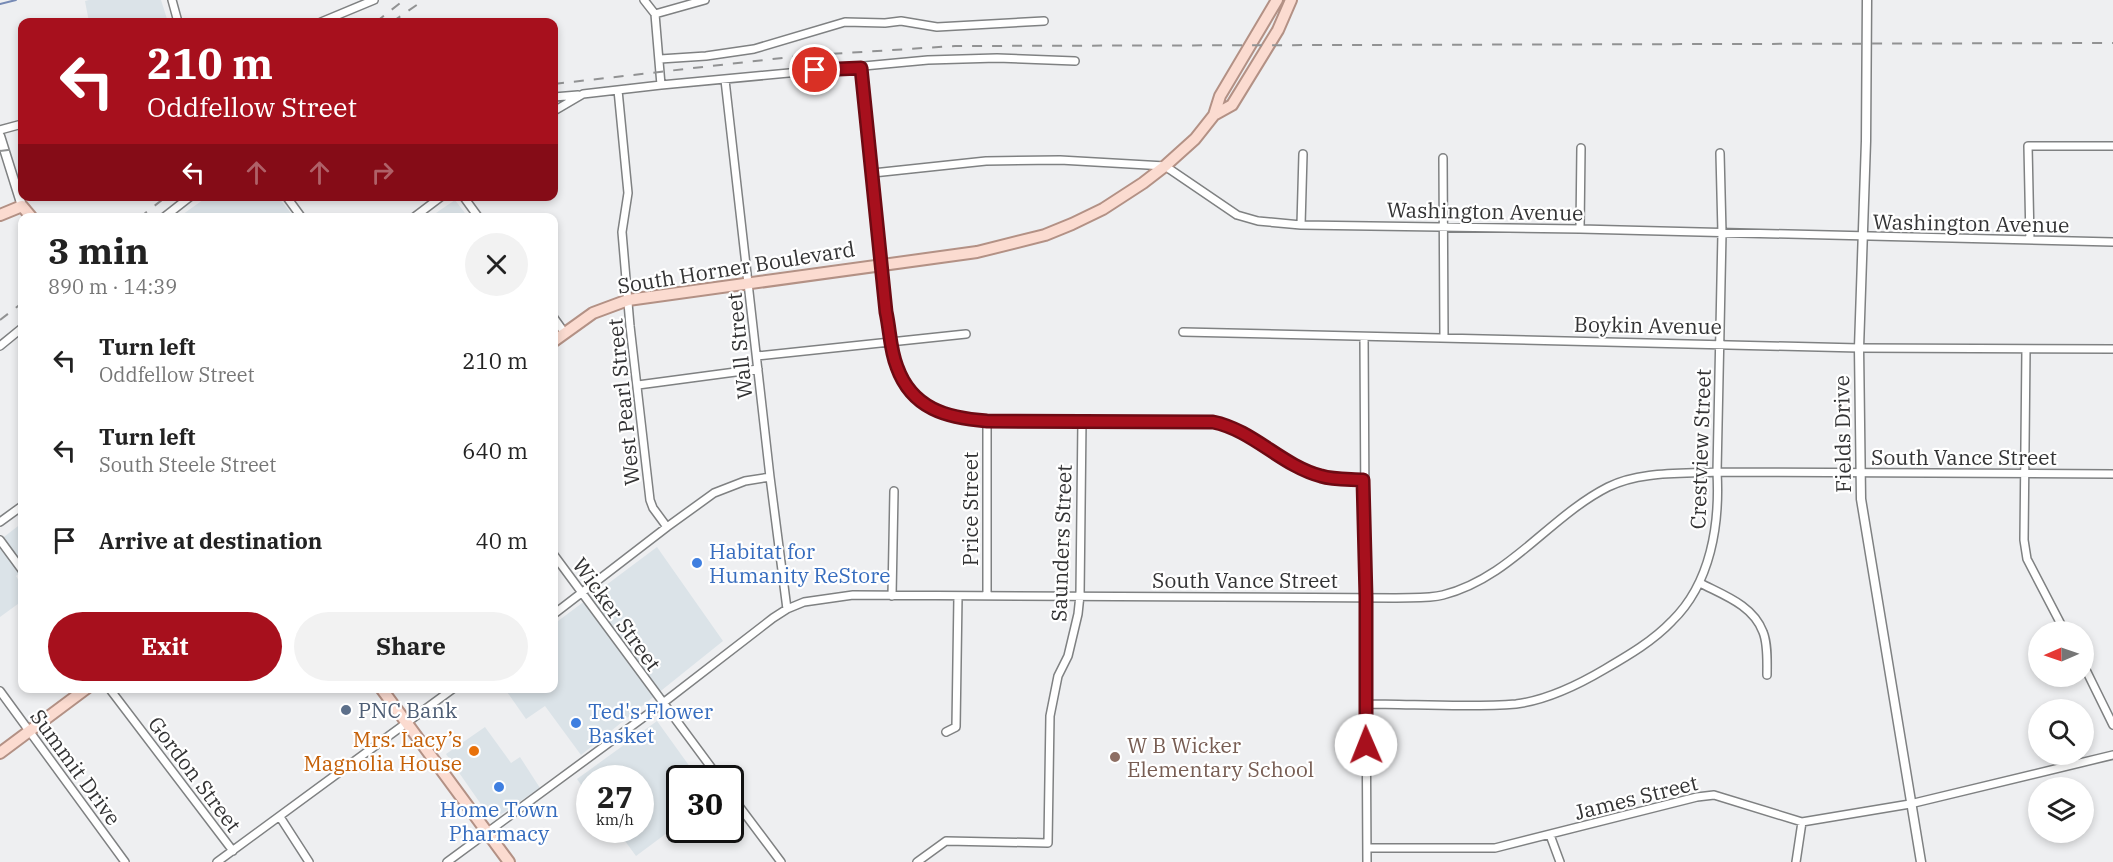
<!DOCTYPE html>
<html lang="en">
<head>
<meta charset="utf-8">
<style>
  body { margin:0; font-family:"IBM Plex Serif",serif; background:#f2f2f2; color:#222; height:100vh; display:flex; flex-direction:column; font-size:22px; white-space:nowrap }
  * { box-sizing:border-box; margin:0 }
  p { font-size:20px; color:#767676 }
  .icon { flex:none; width:33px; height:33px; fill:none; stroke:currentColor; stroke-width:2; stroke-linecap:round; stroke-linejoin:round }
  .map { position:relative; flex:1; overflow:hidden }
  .drawer { position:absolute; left:18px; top:213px; width:540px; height:480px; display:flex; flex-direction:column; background:#fff; border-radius:12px; box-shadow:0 3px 9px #0003 }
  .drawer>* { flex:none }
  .guide { position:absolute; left:18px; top:18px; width:540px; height:183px; border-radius:12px; box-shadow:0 3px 9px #0003; background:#a7101d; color:#fff; overflow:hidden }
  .needle { width:39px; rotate:268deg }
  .fabs { position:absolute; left:2028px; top:621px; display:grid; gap:12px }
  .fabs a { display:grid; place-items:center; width:66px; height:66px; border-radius:50%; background:#fff; box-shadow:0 3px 9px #0003; font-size:30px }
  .speed { position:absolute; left:576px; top:765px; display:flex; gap:12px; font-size:30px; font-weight:700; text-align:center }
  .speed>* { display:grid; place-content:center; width:78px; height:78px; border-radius:50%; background:#fff; box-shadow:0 3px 9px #0003; line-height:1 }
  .speed small { font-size:15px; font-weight:400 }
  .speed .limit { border:3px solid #111; border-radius:9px; background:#fff; color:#111 }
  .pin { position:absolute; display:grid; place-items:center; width:51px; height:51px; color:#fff; margin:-26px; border:3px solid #fff; border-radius:50%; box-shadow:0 2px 6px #0007 }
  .me { position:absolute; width:66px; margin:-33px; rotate:359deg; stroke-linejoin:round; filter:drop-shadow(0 0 4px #0008) }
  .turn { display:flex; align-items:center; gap:21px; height:126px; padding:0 30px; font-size:27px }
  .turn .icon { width:78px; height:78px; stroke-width:2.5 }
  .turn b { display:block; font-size:42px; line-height:51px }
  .lanes { display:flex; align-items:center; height:57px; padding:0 30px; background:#0003; justify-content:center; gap:30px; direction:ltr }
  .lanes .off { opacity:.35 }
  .round { display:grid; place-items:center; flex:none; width:63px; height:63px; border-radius:32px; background:#f2f2f2 }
  .summary { display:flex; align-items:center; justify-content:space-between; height:102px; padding:0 30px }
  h1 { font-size:36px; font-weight:700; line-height:45px }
  .cta { display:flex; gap:12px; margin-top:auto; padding:12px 30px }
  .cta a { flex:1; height:69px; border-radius:36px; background:#a7101d; color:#fff; font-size:24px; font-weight:700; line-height:69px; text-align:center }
  .cta a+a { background:#f2f2f2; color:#222 }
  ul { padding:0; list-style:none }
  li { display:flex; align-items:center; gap:18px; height:90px; padding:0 30px }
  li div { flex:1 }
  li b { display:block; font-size:22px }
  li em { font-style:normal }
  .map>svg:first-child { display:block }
</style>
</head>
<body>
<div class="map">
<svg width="2113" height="862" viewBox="0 0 2113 862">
  <rect width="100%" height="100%" fill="#eeeff1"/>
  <path fill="#dbe3e8" d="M 89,0 L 161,0 L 168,22 L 89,22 L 85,1 Z
    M 207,197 L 278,197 L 294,217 L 179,217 Z
    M 455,200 L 468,217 L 430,217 Z
    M 22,523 L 22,571 L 16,576 L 22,586 L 22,601 L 0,617 L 0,540 Z
    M 657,547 L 723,641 L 581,755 L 545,706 L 526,719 L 505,689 L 554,688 L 554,624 Z
    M 657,721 L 698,778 L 680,778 L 679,824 L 636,856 L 617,830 L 603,840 L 596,830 L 640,830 L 640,778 L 590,778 L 589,796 L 577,779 Z
    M 485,727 L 511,763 L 520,757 L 540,788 L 497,817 L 485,810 L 446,754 Z"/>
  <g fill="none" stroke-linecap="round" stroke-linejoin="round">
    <path stroke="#768ab5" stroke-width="2" d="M 0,4 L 16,0"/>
    <g stroke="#7f8182" stroke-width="10">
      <path id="minor" d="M 172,0 L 178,22
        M 644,0 L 655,14 L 661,85
        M 655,14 L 705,0
        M 321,22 L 374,0
        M 660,59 L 706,56 L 754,49 L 845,22 L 885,23 L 901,21 L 937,27 L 1044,21
        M 861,67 L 887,312 C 890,330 891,350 897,367 C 912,410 946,418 987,421 L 1213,422 C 1253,430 1282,466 1321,476 C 1334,480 1350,479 1363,480
        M 725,80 L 770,477 L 787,609
        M 618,90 L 628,193 L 622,232 L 630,326 L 650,500 L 653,508 L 667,527
        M 554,97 L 578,95
        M 554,111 L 583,94 L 661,85 L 928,60 L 997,58 L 1075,61
        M 0,130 L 22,124
        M 1443,158 L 1444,338
        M 873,173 L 986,161 L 1060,160 L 1165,166 L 1237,215 L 1258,221 L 1301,225 L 1580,229 L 2113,242
        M 286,196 L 302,218
        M 463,196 L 479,218
        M 163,218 L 191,196
        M 413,218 L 442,196
        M 1301,225 L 1303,154
        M 1580,229 L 1581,148
        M 2030,240 L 2028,146 L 2113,146
        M 554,318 L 564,332
        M 1183,332 L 1859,348 L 2113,349
        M 1364,337 L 1367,862
        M 0,346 L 22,328
        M 2026,349 L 2024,540 L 2027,559 L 2065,632
        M 757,356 L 966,334
        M 638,385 L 758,369
        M 987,421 L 987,596
        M 0,522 L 22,506
        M 0,540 L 22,570
        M 554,555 L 719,778
        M 1700,583 C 1723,595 1753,605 1763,632 C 1768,644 1767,662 1767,675
        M 892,596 L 894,491
        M 554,614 L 667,527 L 714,493 L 745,481 L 770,477
        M 2084,666 L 2113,725
        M 109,688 L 233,851
        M 0,691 L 125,862
        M 1365,704 C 1413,704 1469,708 1516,704 C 1548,700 1578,685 1605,669 C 1629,655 1653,641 1672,621 C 1711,583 1720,524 1717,472 L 1722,233 L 1720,153
        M 946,732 L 956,727 L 958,596
        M 730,794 L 781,862
        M 280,817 L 309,862
        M 1550,835 L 1560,862
        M 1367,848 L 1495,848 L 1697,797 L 1714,795 L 1802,822 L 1910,804 L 2113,755
        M 217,862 L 454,688
        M 447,862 L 663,703 L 773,618 L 787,609 L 804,602 L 853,595 L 1393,598 C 1409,597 1428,599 1443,595 C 1510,578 1549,517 1608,487 C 1640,471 1681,474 1717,472 L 2113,474
        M 917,862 L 946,841 L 1048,843 L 1050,716 L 1058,676 L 1068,656 L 1078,614 L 1080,595 L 1082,420
        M 1796,862 L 1802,822"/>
    </g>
    <g stroke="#7f8182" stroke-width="11">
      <path id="tertiary" d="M 1867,0 L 1866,141 L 1859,348 L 1861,499 L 1921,862
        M 0,136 L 22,206"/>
    </g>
    <g stroke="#b39185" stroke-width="14">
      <path id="primary" d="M 1214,115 L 1232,105 L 1278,30 L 1291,0
        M 0,215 L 22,206 L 32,218
        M 554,341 L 593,313 L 628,300 L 977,252 L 1045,235 L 1072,224 L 1103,209 L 1143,183 L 1165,166 L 1195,139 L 1214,115 L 1220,96 L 1277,0
        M 381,688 L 509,862
        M 0,753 L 87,688"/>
    </g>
    <use href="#minor" stroke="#fff" stroke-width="7"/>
    <use href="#tertiary" stroke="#fff" stroke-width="8"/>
    <use href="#primary" stroke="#fbdbd0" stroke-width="10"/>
    <path stroke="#919293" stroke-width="2" stroke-dasharray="10 10" stroke-linecap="butt" d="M 376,22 L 404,0
      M 392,22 L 424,0
      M 554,84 L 799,56 L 955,46 L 2113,43
      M 0,151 L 22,148
      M 139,218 L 167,196
      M 0,320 L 22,303"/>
  </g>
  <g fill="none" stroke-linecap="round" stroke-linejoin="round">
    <g stroke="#6d0a13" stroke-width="15">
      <path id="route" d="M 815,70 L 861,68 L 886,312 C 890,330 890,350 897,367 C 912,409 947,418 987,421 L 1213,422 C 1253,430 1282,466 1321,476 C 1334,480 1350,479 1363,480 L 1366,597 L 1366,745"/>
    </g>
    <use href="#route" stroke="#a7101d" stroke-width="10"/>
  </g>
  <g fill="#3f7fe0" stroke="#fff" stroke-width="2">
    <circle cx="697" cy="563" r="6"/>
    <circle cx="576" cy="723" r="6"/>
    <circle cx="499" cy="787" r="6"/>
  </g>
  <circle fill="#5c6f8a" stroke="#fff" stroke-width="2" cx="346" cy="710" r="6"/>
  <circle fill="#e8710a" stroke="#fff" stroke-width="2" cx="474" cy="751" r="6"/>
  <circle fill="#8d6e63" stroke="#fff" stroke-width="2" cx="1115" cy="757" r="6"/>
  <g text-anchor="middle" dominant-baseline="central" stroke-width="4.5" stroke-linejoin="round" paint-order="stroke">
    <g font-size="21" fill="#333334" stroke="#fff">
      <text transform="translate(1485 211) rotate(1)">Washington Avenue</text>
      <text transform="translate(1971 223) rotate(1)">Washington Avenue</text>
      <text transform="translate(736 267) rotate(-9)">South Horner Boulevard</text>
      <text transform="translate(1648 325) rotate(1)">Boykin Avenue</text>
      <text transform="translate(739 346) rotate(-96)">Wall Street</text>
      <text transform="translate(623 402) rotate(-96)">West Pearl Street</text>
      <text transform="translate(1842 434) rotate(-91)">Fields Drive</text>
      <text transform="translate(1700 449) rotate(-88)">Crestview Street</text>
      <text x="1964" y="457">South Vance Street</text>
      <text transform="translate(970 509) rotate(-90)">Price Street</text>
      <text transform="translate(1061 543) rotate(-88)">Saunders Street</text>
      <text x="1245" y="580">South Vance Street</text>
      <text transform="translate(617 614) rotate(54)">Wicker Street</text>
      <text transform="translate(76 767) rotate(54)">Summit Drive</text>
      <text transform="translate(195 774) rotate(53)">Gordon Street</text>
      <text transform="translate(1636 797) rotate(-14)">James Street</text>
    </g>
    <g font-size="21" fill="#366cbe" stroke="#fff" text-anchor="start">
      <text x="709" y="551">Habitat for<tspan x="709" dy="24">Humanity ReStore</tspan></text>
      <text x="588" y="711">Ted's Flower<tspan x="588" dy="24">Basket</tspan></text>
      <text x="499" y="809" text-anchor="middle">Home Town<tspan x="499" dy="24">Pharmacy</tspan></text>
    </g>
    <g font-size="21" fill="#4e5e75" stroke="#fff" text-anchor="start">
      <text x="358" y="710">PNC Bank</text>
    </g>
    <g font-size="21" fill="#c56008" stroke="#fff" text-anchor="end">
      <text x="462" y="739">Mrs. Lacy’s<tspan x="462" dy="24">Magnolia House</tspan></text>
    </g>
    <g font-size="21" fill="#785e54" stroke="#fff" text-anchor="start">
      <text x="1127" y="745">W B Wicker<tspan x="1127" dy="24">Elementary School</tspan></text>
    </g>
  </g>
</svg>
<div class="fabs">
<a><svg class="needle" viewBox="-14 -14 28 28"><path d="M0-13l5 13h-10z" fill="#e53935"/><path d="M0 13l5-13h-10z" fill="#767676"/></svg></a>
<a><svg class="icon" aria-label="search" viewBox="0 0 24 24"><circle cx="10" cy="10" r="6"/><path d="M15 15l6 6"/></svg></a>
<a><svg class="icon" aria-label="layers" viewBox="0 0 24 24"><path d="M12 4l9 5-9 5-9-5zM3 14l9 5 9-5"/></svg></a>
</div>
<div class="speed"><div>27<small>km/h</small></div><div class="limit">30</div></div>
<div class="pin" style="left:815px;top:70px;background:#d93025"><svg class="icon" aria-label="arrive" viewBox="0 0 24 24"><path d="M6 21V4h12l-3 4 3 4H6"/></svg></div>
<svg class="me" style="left:1366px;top:745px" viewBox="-20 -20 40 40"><circle r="19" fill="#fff"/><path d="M0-13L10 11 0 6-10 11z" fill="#a7101d"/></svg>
<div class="guide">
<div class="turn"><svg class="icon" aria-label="left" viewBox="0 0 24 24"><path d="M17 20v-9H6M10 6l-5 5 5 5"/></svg><div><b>210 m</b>Oddfellow Street</div></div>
<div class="lanes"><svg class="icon" aria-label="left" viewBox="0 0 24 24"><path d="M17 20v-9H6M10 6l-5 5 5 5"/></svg><svg class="icon off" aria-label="ahead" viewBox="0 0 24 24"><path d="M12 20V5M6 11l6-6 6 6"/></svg><svg class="icon off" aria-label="ahead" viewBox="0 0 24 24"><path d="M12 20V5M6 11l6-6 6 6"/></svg><svg class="icon off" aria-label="right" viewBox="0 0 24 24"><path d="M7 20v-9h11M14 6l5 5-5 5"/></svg></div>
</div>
<section class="drawer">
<div class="summary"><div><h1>3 min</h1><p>890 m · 14:39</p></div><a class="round"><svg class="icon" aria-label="close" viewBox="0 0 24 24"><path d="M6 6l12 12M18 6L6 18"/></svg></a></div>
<ul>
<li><svg class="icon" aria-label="left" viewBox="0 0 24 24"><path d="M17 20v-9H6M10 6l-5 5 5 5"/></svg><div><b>Turn left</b><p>Oddfellow Street</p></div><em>210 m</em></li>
<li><svg class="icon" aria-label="left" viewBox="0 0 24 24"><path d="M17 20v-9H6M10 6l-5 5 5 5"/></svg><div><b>Turn left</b><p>South Steele Street</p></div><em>640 m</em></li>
<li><svg class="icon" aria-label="arrive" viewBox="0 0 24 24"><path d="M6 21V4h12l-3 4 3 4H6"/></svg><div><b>Arrive at destination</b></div><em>40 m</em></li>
</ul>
<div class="cta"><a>Exit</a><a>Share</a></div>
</section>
</div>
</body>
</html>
